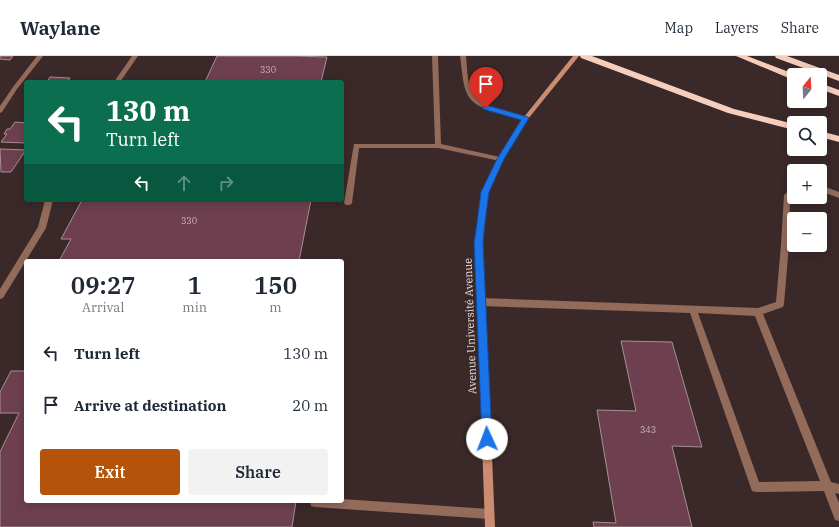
<!DOCTYPE html>
<html lang="en">
<head>
<meta charset="utf-8">
<style>
  body { margin:0; font-family:"IBM Plex Serif",serif; background:#f2f2f3; color:#1f2937; height:100vh; display:flex; flex-direction:column; font-size:15px; white-space:nowrap }
  * { box-sizing:border-box; margin:0 }
  p { font-size:13px; color:#747a83 }
  .icon { flex:none; width:22px; height:22px; fill:none; stroke:currentColor; stroke-width:2; stroke-linecap:round; stroke-linejoin:round }
  .map { position:relative; flex:1; overflow:hidden }
  .sheet { position:absolute; left:24px; top:203px; width:320px; height:244px; display:flex; flex-direction:column; background:#fff; border-radius:4px; box-shadow:0 2px 10px #0003 }
  .sheet>* { flex:none }
  .banner { position:absolute; left:24px; top:24px; width:320px; height:122px; border-radius:4px; box-shadow:0 2px 10px #0003; background:#0b6e4f; color:#fff; overflow:hidden }
  .needle { width:26px; rotate:18deg }
  .fabs { position:absolute; left:787px; top:12px; display:grid; gap:8px }
  .fabs a { display:grid; place-items:center; width:40px; height:40px; border-radius:4px; background:#fff; box-shadow:0 2px 10px #0003; font-size:20px }
  .pin { position:absolute; display:grid; place-items:center; width:34px; height:34px; color:#fff; margin:-41px -17px; border-radius:50% 50% 50% 0; rotate:-45deg; box-shadow:0 0 4px #0007 }
  .pin .icon { rotate:45deg }
  .me { position:absolute; width:44px; margin:-22px; rotate:358deg; stroke-linejoin:round; filter:drop-shadow(0 0 3px #0008) }
  .turn { display:flex; align-items:center; gap:14px; height:84px; padding:0 16px; font-size:18px }
  .turn .icon { width:52px; height:52px; stroke-width:2.5 }
  .turn b { display:block; font-size:28px; line-height:34px }
  .lanes { display:flex; align-items:center; height:38px; padding:0 16px; background:#0003; justify-content:center; gap:20px; direction:ltr }
  .lanes .off { opacity:.35 }
  .eta { display:flex; justify-content:space-evenly; align-items:center; height:68px; text-align:center }
  .eta b { font-size:24px; font-weight:600; line-height:28px }
  .cta { display:flex; gap:8px; margin-top:auto; padding:8px 16px }
  .cta a { flex:1; height:46px; border-radius:4px; background:#b45309; color:#fff; font-size:16px; font-weight:600; line-height:46px; text-align:center }
  .cta a+a { background:#f2f2f3; color:#1f2937 }
  ul { padding:0; list-style:none }
  li { display:flex; align-items:center; gap:12px; height:52px; padding:0 16px }
  li div { flex:1 }
  li b { display:block; font-size:15px }
  li em { font-style:normal }
  header { display:flex; align-items:center; gap:24px; box-sizing:border-box; height:56px; padding:0 20px; background:#fff; border-bottom:1px solid #e0e1e3 }
  header strong { font-size:19px }
  nav { display:flex; gap:22px; margin-inline-start:auto; font-size:14px }
  .map>svg:first-child { display:block }
</style>
</head>
<body>
<header>
<strong>Waylane</strong>
<nav><a>Map</a><a>Layers</a><a>Share</a></nav>
</header>
<div class="map">
<svg width="839" height="471" viewBox="0 0 839 471">
  <rect width="100%" height="100%" fill="#3b2929"/>
  <path fill="#6e404f" stroke="#a69096" d="M 0,0 L 13,0 L 10,4 L 0,3 Z
    M 217,0 L 294,0 L 327,1 L 321,26 L 158,26 L 159,25 L 205,26 Z
    M 50,21 L 70,22 L 67,26 L 47,26 Z
    M 15,66 L 26,67 L 26,87 L 1,86 L 7,78 L 4,78 L 7,73 L 10,73 Z
    M 0,93 L 26,94 L 11,116 L 1,116 Z
    M 82,144 L 311,144 L 299,205 L 59,205 L 71,183 L 61,183 Z
    M 621,285 L 672,286 L 702,391 L 672,390 L 692,471 L 594,471 L 593,466 L 616,467 L 597,354 L 636,355 Z
    M 11,315 L 26,315 L 26,445 L 296,445 L 292,471 L 0,471 L 0,396 L 19,357 L 0,357 L 0,336 Z"/>
  <g fill="none" stroke-linecap="round" stroke-linejoin="round">
    <path fill="#936b5a" fill-rule="evenodd" d="M 132,0 L 138,0 L 120,26 L 114,26 Z
      M 432,0 L 438,0 L 441,88 L 500,101 L 503,103 L 500,105 L 438,92 L 359,92 L 352,147 L 350,149 L 346,149 L 344,147 L 354,88 L 435,88 Z
      M 460,0 L 466,0 C 467,11 467,23 471,34 C 478,53 511,56 528,61 L 528,63 C 520,65 509,60 500,58 C 461,47 465,35 460,0 Z
      M 820,129 L 839,136 L 839,142 L 820,135 Z
      M 794,130 L 794,137 L 790,140 L 789,189 L 784,248 L 783,251 L 763,258 L 831,426 L 839,428 L 839,438 L 835,437 L 839,447 L 839,465 L 835,464 L 824,435 L 756,436 L 752,435 L 690,257 L 481,250 L 478,248 L 477,246 L 478,244 L 481,242 L 758,252 L 776,246 L 781,189 L 784,139 ZM 698,257 L 755,260 L 820,425 L 759,426 Z
      M 45,144 L 53,144 L 46,172 L 3,242 L 0,243 L 0,233 L 38,171 Z
      M 342,443 L 489,453 L 493,454 L 494,458 L 493,462 L 489,463 L 315,451 L 311,450 L 310,446 L 342,445 Z"/>
    <path fill="#936b5a" fill-rule="evenodd" d="M 37,0 L 43,0 L 17,33 L 2,56 L 0,57 L 0,50 L 13,31 Z"/>
    <path fill="#cb8c71" fill-rule="evenodd" d="M 573,0 L 579,0 L 528,63 L 503,103 L 488,136 L 483,187 L 495,471 L 485,471 L 475,187 L 482,136 L 497,103 L 524,61 Z"/>
    <path fill="#f6cebd" fill-rule="evenodd" d="M 580,0 L 592,0 L 734,53 L 794,68 L 794,74 L 728,57 L 581,2 Z
      M 736,0 L 747,0 L 797,19 L 794,19 L 794,24 L 791,23 Z
      M 775,0 L 787,0 L 839,19 L 839,25 L 776,2 Z
      M 820,27 L 839,34 L 839,40 L 820,33 Z
      M 820,75 L 839,80 L 839,86 L 820,81 Z"/>
  </g>
  <path fill="#1a73e8" stroke="#114b97" d="M 486,49 L 528,61 L 529,62 L 504,103 L 489,136 L 484,174 L 483,187 L 492,383 L 491,387 L 487,388 L 483,387 L 482,383 L 474,187 L 476,174 L 481,136 L 497,103 L 521,64 L 483,53 L 482,52 Z"/>
  <g text-anchor="middle" dominant-baseline="central" stroke-width="4" stroke-linejoin="round" paint-order="stroke">
    <g font-size="9" fill="#cab6b9">
      <text x="268" y="13">330</text>
      <text x="189" y="164">330</text>
      <text x="648" y="373">343</text>
    </g>
    <g font-size="11" fill="#e9dddc" stroke="#3b2929">
      <text transform="translate(470 270) rotate(-92)">Avenue Université Avenue</text>
    </g>
  </g>
</svg>
<div class="fabs">
<a><svg class="needle" viewBox="-14 -14 28 28"><path d="M0-13l5 13h-10z" fill="#e53935"/><path d="M0 13l5-13h-10z" fill="#747a83"/></svg></a>
<a><svg class="icon" aria-label="search" viewBox="0 0 24 24"><circle cx="10" cy="10" r="6"/><path d="M15 15l6 6"/></svg></a>
<a>+</a>
<a>−</a>
</div>
<div class="pin" style="left:486px;top:52px;background:#d93025"><svg class="icon" aria-label="arrive" viewBox="0 0 24 24"><path d="M6 21V4h12l-3 4 3 4H6"/></svg></div>
<svg class="me" style="left:487px;top:383px" viewBox="-20 -20 40 40"><circle r="19" fill="#fff"/><path d="M0-13L10 11 0 6-10 11z" fill="#1a73e8"/></svg>
<div class="banner">
<div class="turn"><svg class="icon" aria-label="left" viewBox="0 0 24 24"><path d="M17 20v-9H6M10 6l-5 5 5 5"/></svg><div><b>130 m</b>Turn left</div></div>
<div class="lanes"><svg class="icon" aria-label="left" viewBox="0 0 24 24"><path d="M17 20v-9H6M10 6l-5 5 5 5"/></svg><svg class="icon off" aria-label="ahead" viewBox="0 0 24 24"><path d="M12 20V5M6 11l6-6 6 6"/></svg><svg class="icon off" aria-label="right" viewBox="0 0 24 24"><path d="M7 20v-9h11M14 6l5 5-5 5"/></svg></div>
</div>
<section class="sheet">
<div class="eta">
<div><b>09:27</b><p>Arrival</p></div>
<div><b>1</b><p>min</p></div>
<div><b>150</b><p>m</p></div>
</div>
<ul>
<li><svg class="icon" aria-label="left" viewBox="0 0 24 24"><path d="M17 20v-9H6M10 6l-5 5 5 5"/></svg><div><b>Turn left</b></div><em>130 m</em></li>
<li><svg class="icon" aria-label="arrive" viewBox="0 0 24 24"><path d="M6 21V4h12l-3 4 3 4H6"/></svg><div><b>Arrive at destination</b></div><em>20 m</em></li>
</ul>
<div class="cta"><a>Exit</a><a>Share</a></div>
</section>
</div>
</body>
</html>
